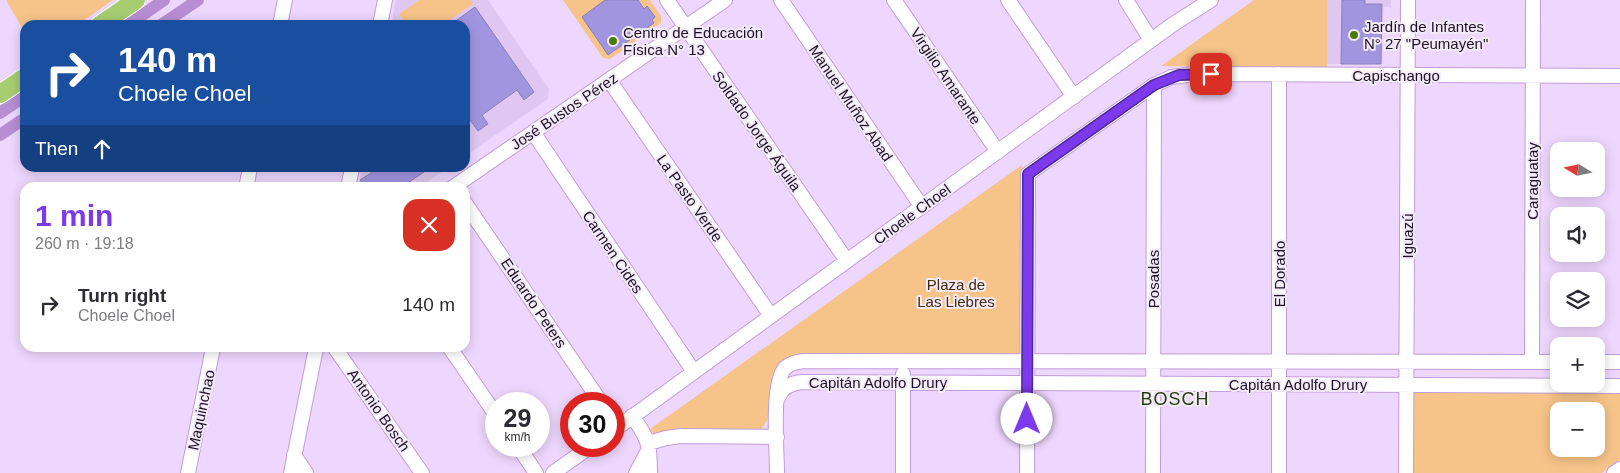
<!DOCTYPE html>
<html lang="en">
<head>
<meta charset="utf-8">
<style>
  body { margin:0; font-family:Arial,sans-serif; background:#f7f7f7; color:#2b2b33; height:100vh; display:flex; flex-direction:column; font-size:19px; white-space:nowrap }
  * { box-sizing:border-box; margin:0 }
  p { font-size:16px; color:#7c7c81 }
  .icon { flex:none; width:28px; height:28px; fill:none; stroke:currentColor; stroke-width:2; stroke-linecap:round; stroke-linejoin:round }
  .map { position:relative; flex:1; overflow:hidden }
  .side { position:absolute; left:20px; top:182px; width:450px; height:170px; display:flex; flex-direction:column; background:#fff; border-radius:15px; box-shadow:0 2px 12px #0003 }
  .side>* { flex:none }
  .top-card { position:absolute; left:20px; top:20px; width:450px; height:152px; border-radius:15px; box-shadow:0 2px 12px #0003; background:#1a4fa0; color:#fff; overflow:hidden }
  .needle { width:32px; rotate:280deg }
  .fabs { position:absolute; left:1550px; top:142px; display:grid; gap:10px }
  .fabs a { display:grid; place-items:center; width:55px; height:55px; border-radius:10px; background:#fff; box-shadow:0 2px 12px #0003; font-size:25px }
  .speed { position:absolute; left:485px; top:392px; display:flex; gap:10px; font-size:25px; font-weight:700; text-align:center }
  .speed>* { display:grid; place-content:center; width:65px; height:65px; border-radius:50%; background:#fff; box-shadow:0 2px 12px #0003; line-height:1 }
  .speed small { font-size:12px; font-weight:400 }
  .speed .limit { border:8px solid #d22; background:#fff; color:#111 }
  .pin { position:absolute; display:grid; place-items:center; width:42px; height:42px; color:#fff; margin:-21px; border-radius:10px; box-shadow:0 2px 8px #0006 }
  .me { position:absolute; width:55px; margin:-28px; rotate:0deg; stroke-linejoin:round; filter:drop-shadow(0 0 4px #0008) }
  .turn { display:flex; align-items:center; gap:18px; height:105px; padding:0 15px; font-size:22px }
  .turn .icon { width:65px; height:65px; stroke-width:2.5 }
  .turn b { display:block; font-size:35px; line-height:42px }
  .then { display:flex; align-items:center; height:48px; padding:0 15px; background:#0003; gap:10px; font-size:19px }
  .round { display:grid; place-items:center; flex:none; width:52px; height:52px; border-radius:15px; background:#f7f7f7 }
  .summary { display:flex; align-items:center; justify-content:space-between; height:85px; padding:0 15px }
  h1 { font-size:30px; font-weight:600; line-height:38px; color:#7c3aed }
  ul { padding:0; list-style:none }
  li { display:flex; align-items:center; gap:15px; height:75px; padding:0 15px }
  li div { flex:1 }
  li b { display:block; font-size:19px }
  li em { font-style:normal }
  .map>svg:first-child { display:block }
</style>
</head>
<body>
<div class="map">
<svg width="1620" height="473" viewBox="0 0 1620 473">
  <rect width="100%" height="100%" fill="#eed7fe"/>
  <path fill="#dfc7f1" d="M 396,0 L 488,0 L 549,89 L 548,99 L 465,156 L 465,25 L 391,25 Z
    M 1327,0 L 1391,0 L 1391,7 L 1382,7 L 1381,64 L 1327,64 Z
    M 362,168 L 448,168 L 419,187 L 358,188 Z"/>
  <path fill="#f6c489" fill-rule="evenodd" d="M 6,0 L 113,0 L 77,25 L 25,25 L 25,33 Z
    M 419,0 L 471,0 L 473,4 L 442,25 L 406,25 L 399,14 Z
    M 563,0 L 650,0 L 661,16 L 661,23 L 610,59 L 603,58 Z
    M 1254,0 L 1327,0 L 1327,69 L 1161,66 Z
    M 1022,165 L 1022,341 L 1020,351 L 1018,355 L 809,357 L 773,381 C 771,395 772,424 759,430 L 658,434 L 653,433 L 650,429 Z
    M 1417,390 L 1620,390 L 1620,460 L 1602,473 L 1411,473 L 1412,395 ZM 1559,411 L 1596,411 L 1596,449 L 1559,449 Z"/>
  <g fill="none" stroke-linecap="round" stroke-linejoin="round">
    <path stroke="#b88ed3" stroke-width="12" d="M 128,25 L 164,0
      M 161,25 L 198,0
      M 0,113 L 25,96
      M 0,135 L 25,118"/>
  </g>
  <path fill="#a295e0" stroke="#897ebd" d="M 605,0 L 638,0 L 644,9 L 647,6 L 655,17 L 652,20 L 654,23 L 608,55 L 582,17 Z
    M 1342,0 L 1365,0 L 1365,4 L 1382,4 L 1381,64 L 1341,64 Z
    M 475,7 L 534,92 L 524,100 L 517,90 L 482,115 L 488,124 L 478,131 L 465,113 L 465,25 L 450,25 Z
    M 379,168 L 430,168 L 400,188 L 365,188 L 360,180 Z"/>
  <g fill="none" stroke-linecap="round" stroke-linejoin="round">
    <g stroke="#c09cd9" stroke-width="16">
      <path id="minor" d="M 667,0 L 847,261
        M 781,0 L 922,207
        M 894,0 L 998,152
        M 1008,0 L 1074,97
        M 1126,0 L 1151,40
        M 280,25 L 285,0
        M 380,25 L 385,0
        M 609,80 L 771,316
        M 533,132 L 694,372
        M 246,188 L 250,168
        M 348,188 L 352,168
        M 452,188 L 725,0
        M 465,203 L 602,404
        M 335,348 L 422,473
        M 450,348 L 496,415
        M 1532,362 L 1533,0
        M 1596,362 L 1620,362
        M 778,398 C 782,387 791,383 802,382 L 1620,386
        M 632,416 C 649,439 650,445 650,473
        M 614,430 L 1172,25 L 1211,0
        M 649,443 L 666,438 L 681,436 L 777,437
        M 518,446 L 536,473
        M 294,455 L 306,473
        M 188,473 L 213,348
        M 291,473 L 316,348
        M 553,473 L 591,446
        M 636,473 L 649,449
        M 777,473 C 777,450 771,384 785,368 C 790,363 797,362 803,361 L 1559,362
        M 903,473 L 903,374
        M 1027,473 L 1028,174 L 1154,85 L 1172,77 L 1194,74 L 1620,76
        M 1153,473 L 1154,85
        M 1279,473 L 1279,74
        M 1406,473 L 1408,0
        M 1614,473 L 1620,469"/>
    </g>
    <g stroke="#fff" stroke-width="20">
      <path id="major" d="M 100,25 L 136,0
        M 0,94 L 25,77"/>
    </g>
    <use href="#minor" stroke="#fff" stroke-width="14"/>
    <use href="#major" stroke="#a7cd71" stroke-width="18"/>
  </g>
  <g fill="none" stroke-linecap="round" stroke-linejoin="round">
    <g stroke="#51269a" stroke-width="12">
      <path id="route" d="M 1027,419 L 1028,174 L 1154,85 L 1179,75 L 1211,74"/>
    </g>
    <use href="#route" stroke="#7c3aed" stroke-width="9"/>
  </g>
  <g fill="#4c7b04" stroke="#f3ebf8" stroke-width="2">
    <circle cx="1354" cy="35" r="5"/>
    <circle cx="613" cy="41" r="5"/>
  </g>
  <g text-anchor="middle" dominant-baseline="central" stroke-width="4" stroke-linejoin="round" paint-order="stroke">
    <g font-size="15" fill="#1e1027" stroke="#f3ebf8" text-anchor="start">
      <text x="1364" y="26">Jardín de Infantes<tspan x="1364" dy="17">N° 27 "Peumayén"</tspan></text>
      <text x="623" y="32">Centro de Educación<tspan x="623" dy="17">Física N° 13</tspan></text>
    </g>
    <g font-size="15" fill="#1e1027" stroke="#f3ebf8">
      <text x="1396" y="75">Capischango</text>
      <text transform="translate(946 76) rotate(56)">Virgilio Amarante</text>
      <text transform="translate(851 103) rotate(56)">Manuel Muñoz Abad</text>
      <text transform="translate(564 111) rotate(-34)">José Bustos Pérez</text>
      <text transform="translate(757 131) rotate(55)">Soldado Jorge Águila</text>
      <text transform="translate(1532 181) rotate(-90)">Caraguatay</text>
      <text transform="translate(690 198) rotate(55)">La Pasto Verde</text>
      <text transform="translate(912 214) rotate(-36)">Choele Choel</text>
      <text transform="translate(1407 236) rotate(-90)">Iguazú</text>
      <text transform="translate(613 252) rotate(56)">Carmen Cides</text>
      <text transform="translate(1279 274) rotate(-90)">El Dorado</text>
      <text transform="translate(1153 279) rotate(-90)">Posadas</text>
      <text transform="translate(534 303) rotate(56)">Eduardo Peters</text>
      <text x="878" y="382">Capitán Adolfo Drury</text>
      <text x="1298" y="384">Capitán Adolfo Drury</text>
      <text transform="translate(201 410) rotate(-78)">Maquinchao</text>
      <text transform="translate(379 410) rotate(55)">Antonio Bosch</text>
    </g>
    <g font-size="15" fill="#422c0d" stroke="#f3ebf8">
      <text x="956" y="284">Plaza de<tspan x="956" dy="17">Las Liebres</tspan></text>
    </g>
    <g font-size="18" letter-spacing="1" fill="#28400e" stroke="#f3ebf8">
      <text x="1175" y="399">BOSCH</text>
    </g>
  </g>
</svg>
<div class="fabs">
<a><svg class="needle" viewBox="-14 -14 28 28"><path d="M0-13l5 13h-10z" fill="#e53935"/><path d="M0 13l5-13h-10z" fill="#7c7c81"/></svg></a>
<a><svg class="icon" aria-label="sound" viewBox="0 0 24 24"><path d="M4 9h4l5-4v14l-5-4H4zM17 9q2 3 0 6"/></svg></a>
<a><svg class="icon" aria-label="layers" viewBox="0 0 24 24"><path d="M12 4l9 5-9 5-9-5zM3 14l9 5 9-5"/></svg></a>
<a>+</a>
<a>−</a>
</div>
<div class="speed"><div>29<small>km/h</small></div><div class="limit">30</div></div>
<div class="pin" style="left:1211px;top:74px;background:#d93025"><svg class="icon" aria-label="arrive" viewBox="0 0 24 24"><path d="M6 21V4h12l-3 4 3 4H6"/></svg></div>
<svg class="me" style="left:1027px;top:419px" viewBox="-20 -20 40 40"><circle r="19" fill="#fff"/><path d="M0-13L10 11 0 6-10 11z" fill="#7c3aed"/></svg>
<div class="top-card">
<div class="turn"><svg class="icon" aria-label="right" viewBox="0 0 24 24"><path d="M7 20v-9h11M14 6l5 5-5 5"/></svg><div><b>140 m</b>Choele Choel</div></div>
<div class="then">Then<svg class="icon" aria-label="ahead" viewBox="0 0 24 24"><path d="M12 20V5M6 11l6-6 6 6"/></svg></div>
</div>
<section class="side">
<div class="summary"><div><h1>1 min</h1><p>260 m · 19:18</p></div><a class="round" style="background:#d93025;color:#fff"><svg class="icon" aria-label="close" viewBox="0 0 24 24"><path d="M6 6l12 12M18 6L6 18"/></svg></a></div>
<ul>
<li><svg class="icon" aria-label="right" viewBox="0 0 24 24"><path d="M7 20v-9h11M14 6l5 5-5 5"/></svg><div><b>Turn right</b><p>Choele Choel</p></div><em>140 m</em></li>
</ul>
</section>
</div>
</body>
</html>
